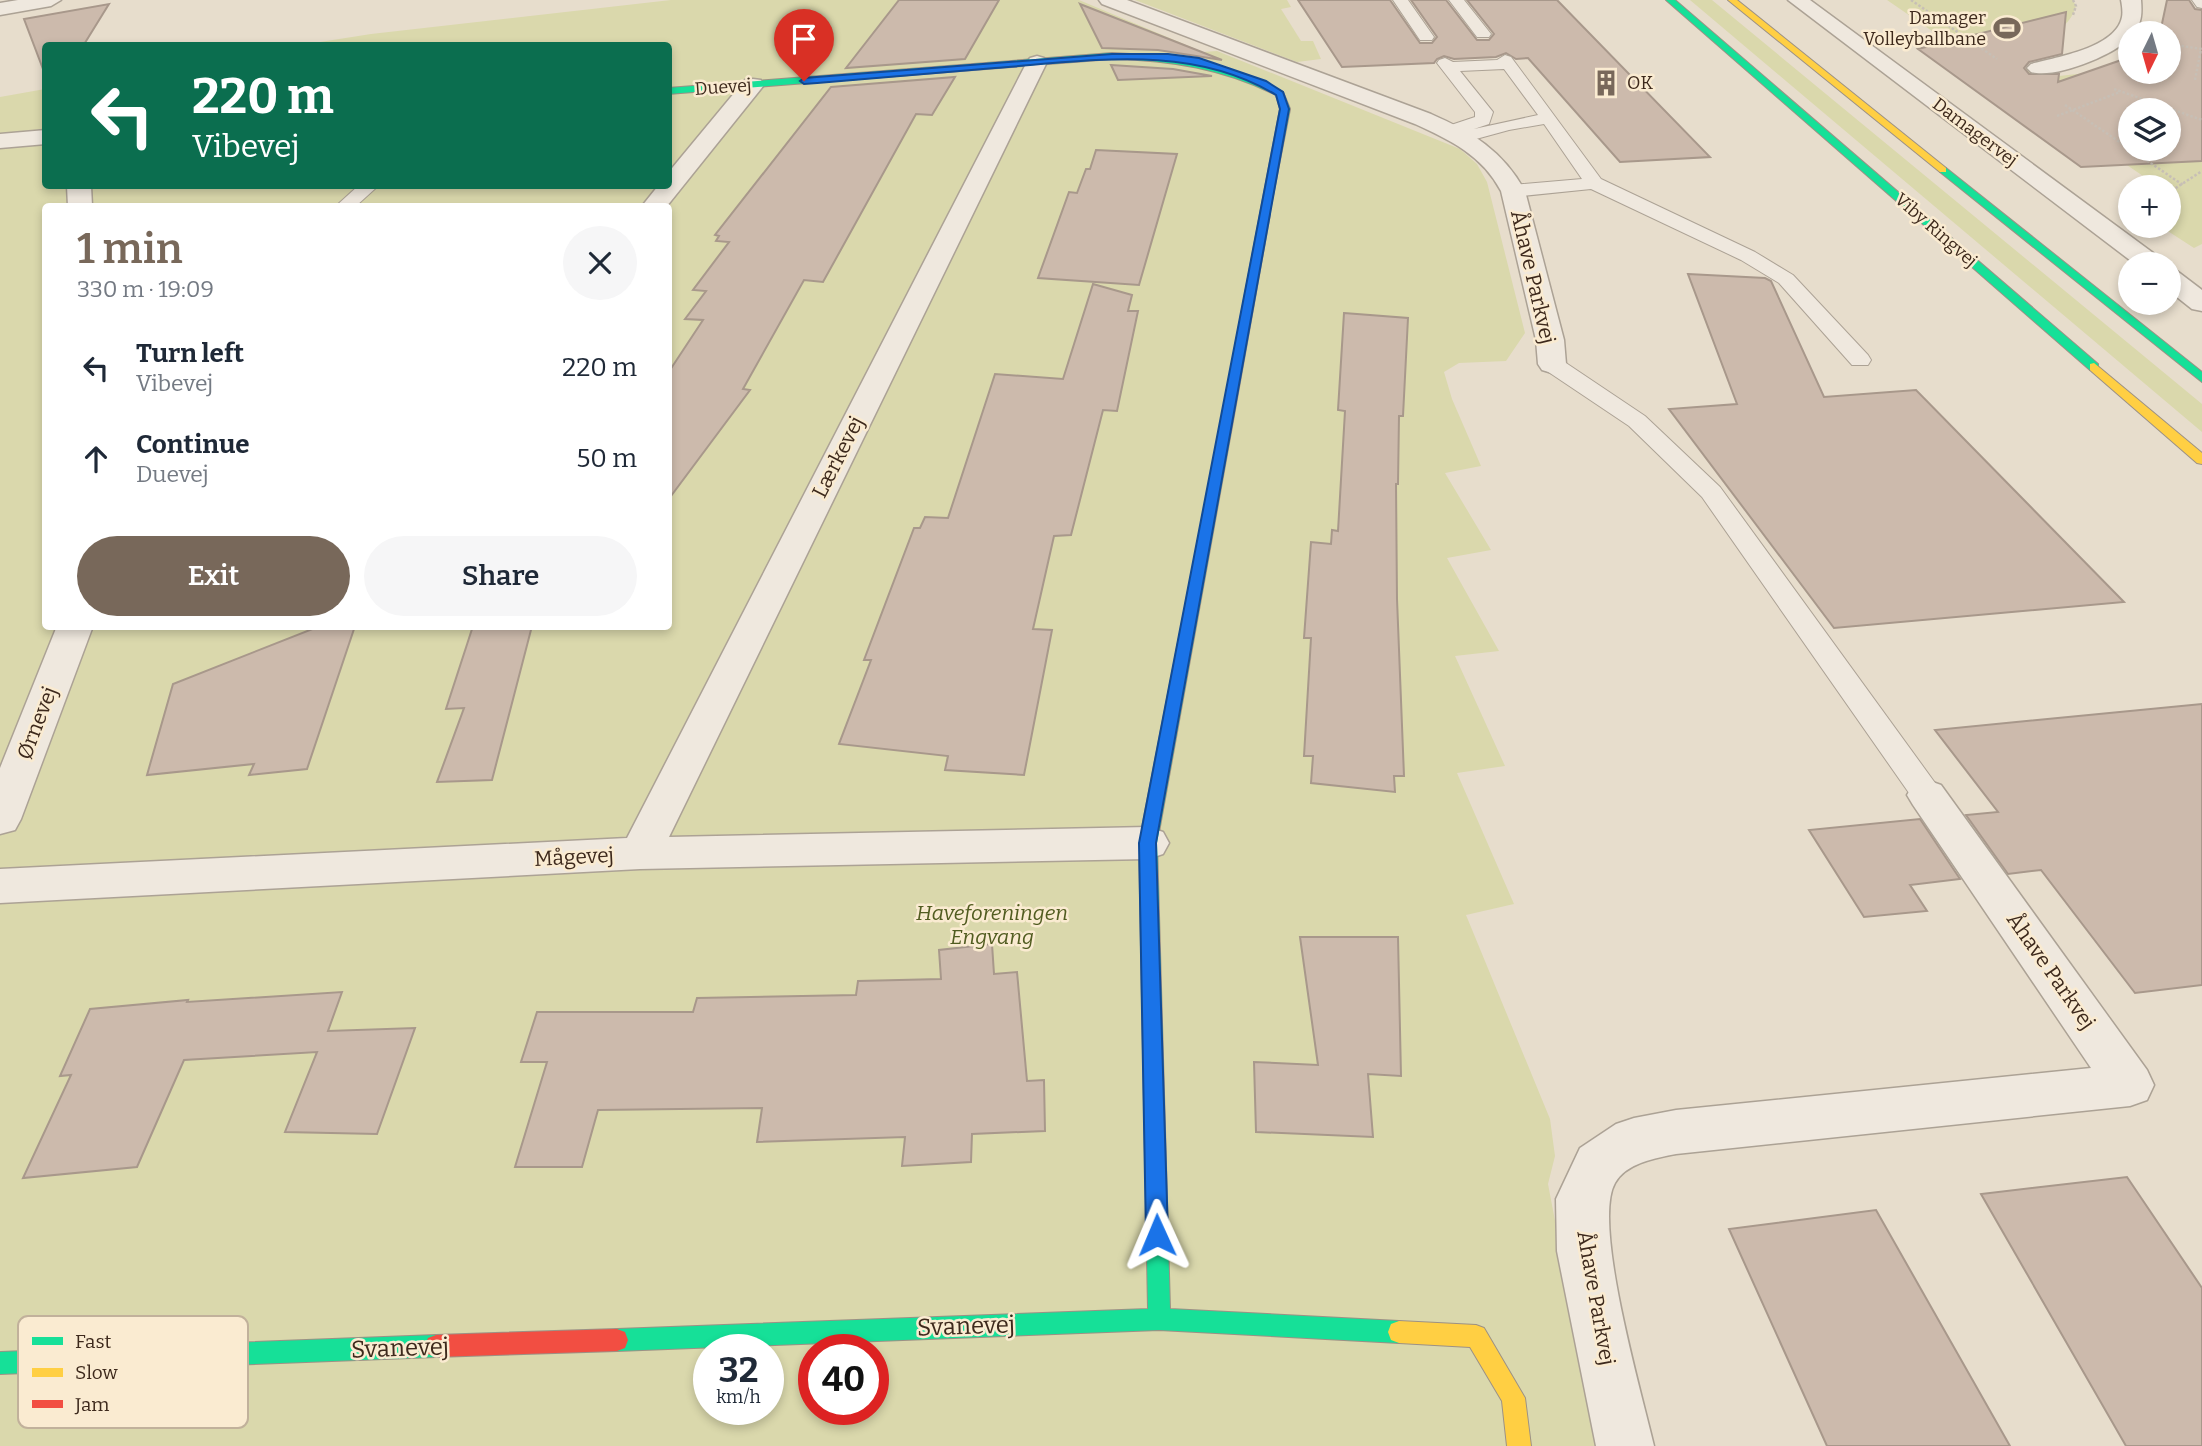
<!DOCTYPE html>
<html lang="en">
<head>
<meta charset="utf-8">
<style>
  body { margin:0; font-family:Bitter,serif; background:#f6f6f7; color:#1f2937; height:100vh; display:flex; flex-direction:column; font-size:26px; white-space:nowrap }
  * { box-sizing:border-box; margin:0 }
  p { font-size:23px; color:#747a83 }
  .icon { flex:none; width:38px; height:38px; fill:none; stroke:currentColor; stroke-width:2; stroke-linecap:round; stroke-linejoin:round }
  .map { position:relative; flex:1; overflow:hidden }
  .drawer { position:absolute; left:42px; top:203px; width:630px; height:427px; display:flex; flex-direction:column; background:#fff; border-radius:7px; box-shadow:0 4px 10px #0003 }
  .drawer>* { flex:none }
  .top-card { position:absolute; left:42px; top:42px; width:630px; height:147px; border-radius:7px; box-shadow:0 4px 10px #0003; background:#0b6e4f; color:#fff; overflow:hidden }
  .needle { width:46px; rotate:185deg }
  .buttons { position:absolute; left:2118px; top:21px; display:grid; gap:14px }
  .buttons a { display:grid; place-items:center; width:63px; height:63px; border-radius:50%; background:#fff; box-shadow:0 4px 10px #0003; font-size:35px }
  .speed { position:absolute; left:693px; top:1334px; display:flex; gap:14px; font-size:35px; font-weight:700; text-align:center }
  .speed>* { display:grid; place-content:center; width:91px; height:91px; border-radius:50%; background:#fff; box-shadow:0 4px 10px #0003; line-height:1 }
  .speed small { font-size:18px; font-weight:400 }
  .speed .limit { border:10px solid #d22; background:#fff; color:#111 }
  .pin { position:absolute; display:grid; place-items:center; width:60px; height:60px; color:#fff; margin:-72px -30px; border-radius:50% 50% 50% 0; rotate:-45deg; box-shadow:0 0 7px #0007 }
  .pin .icon { rotate:45deg }
  .me { position:absolute; width:77px; margin:-38px; rotate:359deg; stroke-linejoin:round; filter:drop-shadow(0 0 5px #0008) }
  .turn { display:flex; align-items:center; gap:24px; height:147px; padding:0 35px; font-size:32px }
  .turn .icon { width:91px; height:91px; stroke-width:2.5 }
  .turn b { display:block; font-size:49px; line-height:60px }
  .round { display:grid; place-items:center; flex:none; width:74px; height:74px; border-radius:37px; background:#f6f6f7 }
  .overview { display:flex; align-items:center; justify-content:space-between; height:119px; padding:0 35px }
  h1 { font-size:42px; font-weight:600; line-height:52px; color:#78685a }
  .action { display:flex; gap:14px; margin-top:auto; padding:14px 35px }
  .action a { flex:1; height:80px; border-radius:42px; background:#78685a; color:#fff; font-size:28px; font-weight:600; line-height:80px; text-align:center }
  .action a+a { background:#f6f6f7; color:#1f2937 }
  ul { padding:0; list-style:none }
  li { display:flex; align-items:center; gap:21px; height:91px; padding:0 35px }
  li div { flex:1 }
  li b { display:block; font-size:26px }
  li em { font-style:normal }
  .map>svg:first-child { display:block }
</style>
</head>
<body>
<div class="map">
<svg width="2202" height="1446" viewBox="0 0 2202 1446">
  <rect width="100%" height="100%" fill="#e7ddcc"/>
  <path fill="#dad8ac" fill-rule="evenodd" d="M 671,0 L 1079,0 L 1203,52 L 1217,51 L 1460,149 L 1477,164 L 1487,182 L 1525,333 L 1506,361 L 1459,363 L 1444,372 L 1452,399 L 1481,466 L 1445,473 L 1491,550 L 1447,558 L 1499,651 L 1455,656 L 1505,766 L 1457,773 L 1514,904 L 1466,915 L 1550,1119 L 1555,1156 L 1548,1184 L 1598,1446 L 0,1446 L 0,97 L 45,89 L 46,186 L 668,186 L 668,46 L 301,45 L 371,34 ZM 46,206 L 668,206 L 668,626 L 46,626 ZM 709,1349 L 768,1349 L 768,1409 L 709,1409 ZM 814,1349 L 873,1349 L 873,1409 L 814,1409 Z
    M 1135,0 L 1287,0 L 1291,7 L 1281,9 L 1301,41 L 1313,41 L 1321,59 L 1297,62 Z
    M 1690,0 L 1712,0 L 2202,404 L 2202,432 Z
    M 1887,0 L 2073,0 L 2076,6 C 2066,40 2026,42 1995,50 L 2041,78 L 2086,73 L 2202,110 L 2202,244 L 2194,248 L 2160,226 L 2168,226 L 2168,187 L 2159,187 ZM 2130,110 L 2168,110 L 2168,149 L 2130,149 Z"/>
  <path fill="#ccbaac" stroke="#a8988b" stroke-width="2" fill-rule="evenodd" d="M 899,0 L 999,0 L 965,59 L 846,68 Z
    M 1298,0 L 1390,0 L 1420,43 L 1432,43 L 1437,37 L 1411,0 L 1446,0 L 1477,40 L 1489,40 L 1494,34 L 1467,0 L 1557,0 L 1710,157 L 1620,162 L 1528,58 L 1516,59 L 1506,53 L 1496,57 L 1454,59 L 1444,56 L 1437,59 L 1434,63 L 1342,67 Z
    M 2167,0 L 2189,0 L 2195,9 L 2202,10 L 2202,161 L 2081,167 L 1918,49 L 2066,12 L 2062,54 L 2029,62 L 2024,68 L 2029,74 L 2059,74 L 2058,82 L 2130,57 L 2130,72 L 2168,72 L 2168,33 L 2160,33 ZM 2130,110 L 2168,110 L 2168,149 L 2130,149 Z
    M 109,4 L 83,46 L 46,46 L 46,77 L 24,19 Z
    M 1080,4 L 1222,60 L 1158,50 L 1102,48 Z
    M 1111,65 L 1173,69 L 1212,76 L 1118,80 Z
    M 955,77 L 932,115 L 916,114 L 823,282 L 804,280 L 743,389 L 750,390 L 668,500 L 668,373 L 703,320 L 685,319 L 706,291 L 693,290 L 729,242 L 716,241 L 719,236 L 715,235 L 831,87 Z
    M 1096,150 L 1177,154 L 1139,285 L 1038,278 L 1069,192 L 1077,193 L 1086,169 L 1090,169 Z
    M 1688,274 L 1765,278 L 1771,281 L 1824,397 L 1916,390 L 2124,602 L 1834,628 L 1669,409 L 1737,404 Z
    M 1093,284 L 1132,295 L 1128,311 L 1138,311 L 1117,411 L 1103,410 L 1071,535 L 1054,536 L 1033,629 L 1052,630 L 1024,775 L 945,770 L 948,756 L 839,744 L 871,660 L 864,660 L 914,528 L 920,528 L 925,517 L 948,518 L 995,374 L 1063,379 Z
    M 1344,313 L 1408,318 L 1403,416 L 1399,416 L 1398,484 L 1396,484 L 1397,599 L 1404,776 L 1394,776 L 1395,792 L 1311,783 L 1313,756 L 1304,756 L 1311,638 L 1304,638 L 1311,542 L 1331,544 L 1332,530 L 1338,531 L 1345,411 L 1338,410 Z
    M 320,626 L 355,626 L 307,769 L 249,775 L 254,764 L 147,775 L 173,684 Z
    M 473,626 L 532,626 L 492,780 L 437,782 L 464,708 L 446,709 Z
    M 2202,704 L 2202,985 L 2135,993 L 2041,870 L 2008,874 L 1966,815 L 1998,812 L 1935,730 Z
    M 1920,819 L 1960,879 L 1910,885 L 1927,911 L 1864,917 L 1809,830 Z
    M 1300,937 L 1398,937 L 1401,1076 L 1368,1074 L 1373,1137 L 1256,1132 L 1254,1062 L 1318,1065 Z
    M 992,944 L 994,974 L 1017,972 L 1027,1081 L 1044,1080 L 1045,1131 L 972,1134 L 971,1162 L 902,1166 L 905,1137 L 757,1142 L 762,1108 L 598,1110 L 582,1167 L 515,1167 L 547,1062 L 521,1062 L 537,1012 L 693,1012 L 697,998 L 856,995 L 858,981 L 941,979 L 939,950 Z
    M 342,992 L 328,1031 L 415,1028 L 377,1134 L 285,1132 L 317,1052 L 184,1060 L 137,1167 L 23,1178 L 71,1075 L 60,1076 L 90,1009 L 188,1000 L 187,1002 Z
    M 2127,1177 L 2202,1288 L 2202,1446 L 2126,1446 L 1981,1194 Z
    M 1876,1210 L 2010,1446 L 1827,1446 L 1729,1229 Z"/>
  <g fill="none" stroke-linecap="round" stroke-linejoin="round">
    <g stroke="#aca295" stroke-width="2">
      <path id="lane" d="M 1393,0 L 1408,0 L 1434,37 L 1432,40 L 1420,40 Z
        M 1449,0 L 1464,0 L 1491,34 L 1489,37 L 1477,37 Z
        M 2192,0 L 2202,0 L 2202,8 L 2197,7 Z
        M 1505,55 L 1511,57 L 1601,179 L 1755,252 L 1793,275 L 1868,355 L 1871,360 L 1868,365 L 1852,365 L 1779,283 L 1741,260 L 1591,189 L 1513,197 L 1506,195 L 1504,191 L 1506,187 L 1513,185 L 1582,179 L 1544,124 L 1509,130 L 1465,142 L 1459,141 L 1456,137 L 1458,134 L 1448,134 L 1445,130 L 1448,126 L 1475,117 L 1475,112 L 1437,63 L 1439,60 L 1445,58 L 1453,62 L 1497,60 ZM 1504,69 L 1538,115 L 1474,129 L 1489,124 L 1493,112 L 1460,71 Z
        M 358,186 L 378,186 L 356,206 L 336,206 Z
        M 1552,357 L 1560,359 L 1645,416 L 1720,487 L 1938,787 L 1943,795 L 1938,803 L 1927,806 L 1916,803 L 1702,497 L 1629,426 L 1544,369 L 1541,364 L 1544,359 Z"/>
    </g>
    <g stroke="#aca295" stroke-width="3">
      <path id="street" d="M 18,0 L 61,0 L 51,6 L 0,15 L 0,3 Z
        M 1099,0 L 1127,0 L 1431,114 C 1472,132 1503,151 1525,191 L 1564,340 L 1566,364 L 1562,370 L 1552,373 L 1542,370 L 1538,364 L 1536,340 L 1501,191 C 1482,155 1450,140 1415,124 L 1102,4 Z
        M 1788,0 L 1810,0 L 2160,258 L 2164,264 L 2135,264 Z
        M 2121,0 L 2141,0 C 2142,13 2142,22 2134,33 L 2130,33 L 2130,38 C 2112,56 2055,79 2031,72 L 2027,68 L 2031,64 C 2056,57 2116,48 2122,17 C 2123,12 2122,5 2121,0 Z
        M 1037,56 L 1044,58 L 1047,62 L 669,837 L 1148,827 L 1163,832 L 1169,843 L 1163,854 L 1148,859 L 640,869 L 0,903 L 0,869 L 627,838 L 1027,62 L 1030,58 Z
        M 753,79 L 761,80 L 764,85 L 667,206 L 642,206 L 658,186 L 668,186 L 668,173 L 745,80 Z
        M 46,130 L 46,144 L 0,148 L 0,134 Z
        M 67,186 L 91,186 L 92,206 L 68,206 Z
        M 2168,269 L 2177,271 L 2202,290 L 2202,311 L 2192,309 L 2168,290 Z
        M 57,626 L 93,626 L 21,819 L 15,830 L 0,834 L 0,768 Z
        M 1927,780 L 1941,785 L 2147,1070 L 2154,1085 L 2147,1100 L 2130,1106 L 1676,1154 C 1656,1158 1626,1163 1615,1183 C 1592,1223 1642,1394 1654,1446 L 1596,1446 L 1557,1251 L 1556,1199 L 1580,1148 L 1616,1124 L 1634,1118 L 1676,1110 L 2091,1068 L 1913,805 L 1907,795 L 1913,785 Z"/>
    </g>
    <g stroke="#9c9185" stroke-width="2">
      <path id="fast" d="M 1666,0 L 1675,0 L 2098,364 L 2098,370 L 2090,370 Z
        M 1112,53 C 1173,55 1228,65 1283,92 L 1290,109 L 1269,216 L 1260,214 L 1280,109 L 1276,95 C 1223,69 1171,60 1112,59 L 668,94 L 668,88 Z
        M 1940,168 L 1946,168 L 2202,372 L 2202,382 L 1940,172 Z
        M 1225,428 L 1231,432 L 1157,843 L 1170,1309 L 1399,1321 L 1407,1324 L 1410,1332 L 1407,1340 L 1399,1343 L 1159,1330 L 617,1351 L 609,1348 L 606,1340 L 609,1332 L 617,1329 L 1148,1309 L 1139,843 L 1219,432 Z
        M 436,1335 L 444,1338 L 447,1346 L 444,1354 L 436,1357 L 0,1374 L 0,1352 Z"/>
    </g>
    <g stroke="#9c9185" stroke-width="2">
      <path id="slow" d="M 1728,0 L 1737,0 L 1946,168 L 1946,172 L 1940,172 Z
        M 2094,363 L 2202,453 L 2202,464 L 2197,463 L 2090,370 L 2090,364 Z
        M 1399,1321 L 1476,1325 L 1484,1328 L 1525,1398 L 1531,1446 L 1507,1446 L 1502,1401 L 1470,1347 L 1399,1343 L 1391,1340 L 1388,1332 L 1391,1324 Z"/>
    </g>
    <g stroke="#9c9185" stroke-width="2">
      <path id="jam" d="M 1265,211 L 1270,214 L 1231,432 L 1225,436 L 1219,432 L 1260,214 Z
        M 617,1329 L 625,1332 L 628,1340 L 625,1348 L 617,1351 L 436,1357 L 428,1354 L 425,1346 L 428,1338 L 436,1335 Z"/>
    </g>
    <path stroke="#c7bfb5" stroke-width="2.5" stroke-dasharray="2.5 2" stroke-linecap="butt" d="M 1911,0 L 1997,59
      M 2073,0 L 2076,6 L 2073,15
      M 2168,44 L 2202,49
      M 2195,80 L 2201,49
      M 2114,89 L 2202,120
      M 2065,105 L 2183,185
      M 2057,116 L 2120,92
      M 2168,193 L 2202,171"/>
    <use href="#lane" fill="#efe8de" fill-rule="evenodd"/>
    <use href="#street" fill="#efe8de" fill-rule="evenodd"/>
    <use href="#fast" fill="#16e098" fill-rule="evenodd"/>
    <use href="#slow" fill="#ffcf43" fill-rule="evenodd"/>
    <use href="#jam" fill="#f24e42" fill-rule="evenodd"/>
  </g>
  <path fill="#1a73e8" stroke="#114b97" stroke-width="2" d="M 1112,54 L 1168,54 L 1199,58 L 1266,81 L 1283,92 L 1289,109 L 1156,843 L 1168,1235 L 1165,1242 L 1157,1245 L 1149,1242 L 1146,1235 L 1139,843 L 1280,109 L 1276,95 C 1190,43 1090,61 995,68 C 932,73 868,79 804,84 L 800,81 L 804,78 Z"/>
  <defs>
    <g id="stadium-bare" transform="scale(2.1)"><path d="M0-5a6.5 5 0 1 0 0 10a6.5 5 0 1 0 0-10ZM-3.5-1.8h7v3.6h-7Z" fill="#78685a" stroke="#faebd1" stroke-width="2.5" paint-order="stroke"/></g>
    <g id="building-bare" transform="scale(2.1)"><path d="M-4-6H4V6H1V3H-1V6H-4ZM-2.5-4.3h1.7v1.8h-1.7ZM.8-4.3h1.7v1.8H.8ZM-2.5-1h1.7V.8h-1.7ZM.8-1h1.7V.8H.8Z" fill="#78685a" stroke="#faebd1" stroke-width="2.5" paint-order="stroke"/></g>
  </defs>
  <g fill-rule="evenodd">
    <use href="#stadium-bare" x="2007" y="28"/>
    <use href="#building-bare" x="1606" y="83"/>
  </g>
  <g text-anchor="middle" dominant-baseline="central" stroke-width="5" stroke-linejoin="round" paint-order="stroke">
    <g font-size="18" fill="#3d291c" stroke="#faebd1" text-anchor="end">
      <text x="1986" y="18">Damager<tspan x="1986" dy="21">Volleyballbane</tspan></text>
      <text x="1627" y="83" text-anchor="start">OK</text>
    </g>
    <g font-size="18" fill="#3d291c" stroke="#faebd1">
      <text transform="translate(723 87) rotate(-4)">Duevej</text>
      <text transform="translate(1975 132) rotate(37)">Damagervej</text>
      <text transform="translate(1936 230) rotate(41)">Viby Ringvej</text>
    </g>
    <g font-size="21" fill="#3d291c" stroke="#faebd1">
      <text transform="translate(1533 277) rotate(77)">Åhave Parkvej</text>
      <text transform="translate(838 457) rotate(-63)">Lærkevej</text>
      <text transform="translate(37 723) rotate(-69)">Ørnevej</text>
      <text transform="translate(574 857) rotate(-3)">Mågevej</text>
      <text transform="translate(2051 971) rotate(55)">Åhave Parkvej</text>
      <text transform="translate(1596 1298) rotate(80)">Åhave Parkvej</text>
    </g>
    <g font-size="21" font-style="italic" fill="#515c20" stroke="#faebd1">
      <text x="992" y="913">Haveforeningen<tspan x="992" dy="24">Engvang</tspan></text>
    </g>
    <g font-size="24" fill="#3d291c" stroke="#faebd1">
      <text transform="translate(966 1326) rotate(-2)">Svanevej</text>
      <text transform="translate(400 1348) rotate(-2)">Svanevej</text>
    </g>
  </g>
  <rect x="18" y="1316" width="230" height="112" rx="10" fill="#faebd1" stroke="#c1b19b" stroke-width="2"/>
  <rect x="32" y="1337" width="31" height="8" fill="#16e098"/>
  <rect x="32" y="1368" width="31" height="9" fill="#ffcf43"/>
  <rect x="32" y="1400" width="31" height="8" fill="#f24e42"/>
  <g font-size="19" fill="#3d291c">
    <text x="75" y="1348">Fast</text>
    <text x="75" y="1379">Slow</text>
    <text x="75" y="1411">Jam</text>
  </g>
</svg>
<div class="buttons">
<a><svg class="needle" viewBox="-14 -14 28 28"><path d="M0-13l5 13h-10z" fill="#e53935"/><path d="M0 13l5-13h-10z" fill="#747a83"/></svg></a>
<a><svg class="icon" aria-label="layers" viewBox="0 0 24 24"><path d="M12 4l9 5-9 5-9-5zM3 14l9 5 9-5"/></svg></a>
<a>+</a>
<a>−</a>
</div>
<div class="speed"><div>32<small>km/h</small></div><div class="limit">40</div></div>
<div class="pin" style="left:804px;top:81px;background:#d93025"><svg class="icon" aria-label="arrive" viewBox="0 0 24 24"><path d="M6 21V4h12l-3 4 3 4H6"/></svg></div>
<svg class="me" style="left:1157px;top:1235px" viewBox="-20 -20 40 40"><path d="M0-17L14 15 0 8-14 15z" fill="#1a73e8" stroke="#fff" stroke-width="4"/></svg>
<div class="top-card">
<div class="turn"><svg class="icon" aria-label="left" viewBox="0 0 24 24"><path d="M17 20v-9H6M10 6l-5 5 5 5"/></svg><div><b>220 m</b>Vibevej</div></div>
</div>
<section class="drawer">
<div class="overview"><div><h1>1 min</h1><p>330 m · 19:09</p></div><a class="round"><svg class="icon" aria-label="close" viewBox="0 0 24 24"><path d="M6 6l12 12M18 6L6 18"/></svg></a></div>
<ul>
<li><svg class="icon" aria-label="left" viewBox="0 0 24 24"><path d="M17 20v-9H6M10 6l-5 5 5 5"/></svg><div><b>Turn left</b><p>Vibevej</p></div><em>220 m</em></li>
<li><svg class="icon" aria-label="ahead" viewBox="0 0 24 24"><path d="M12 20V5M6 11l6-6 6 6"/></svg><div><b>Continue</b><p>Duevej</p></div><em>50 m</em></li>
</ul>
<div class="action"><a>Exit</a><a>Share</a></div>
</section>
</div>
</body>
</html>
